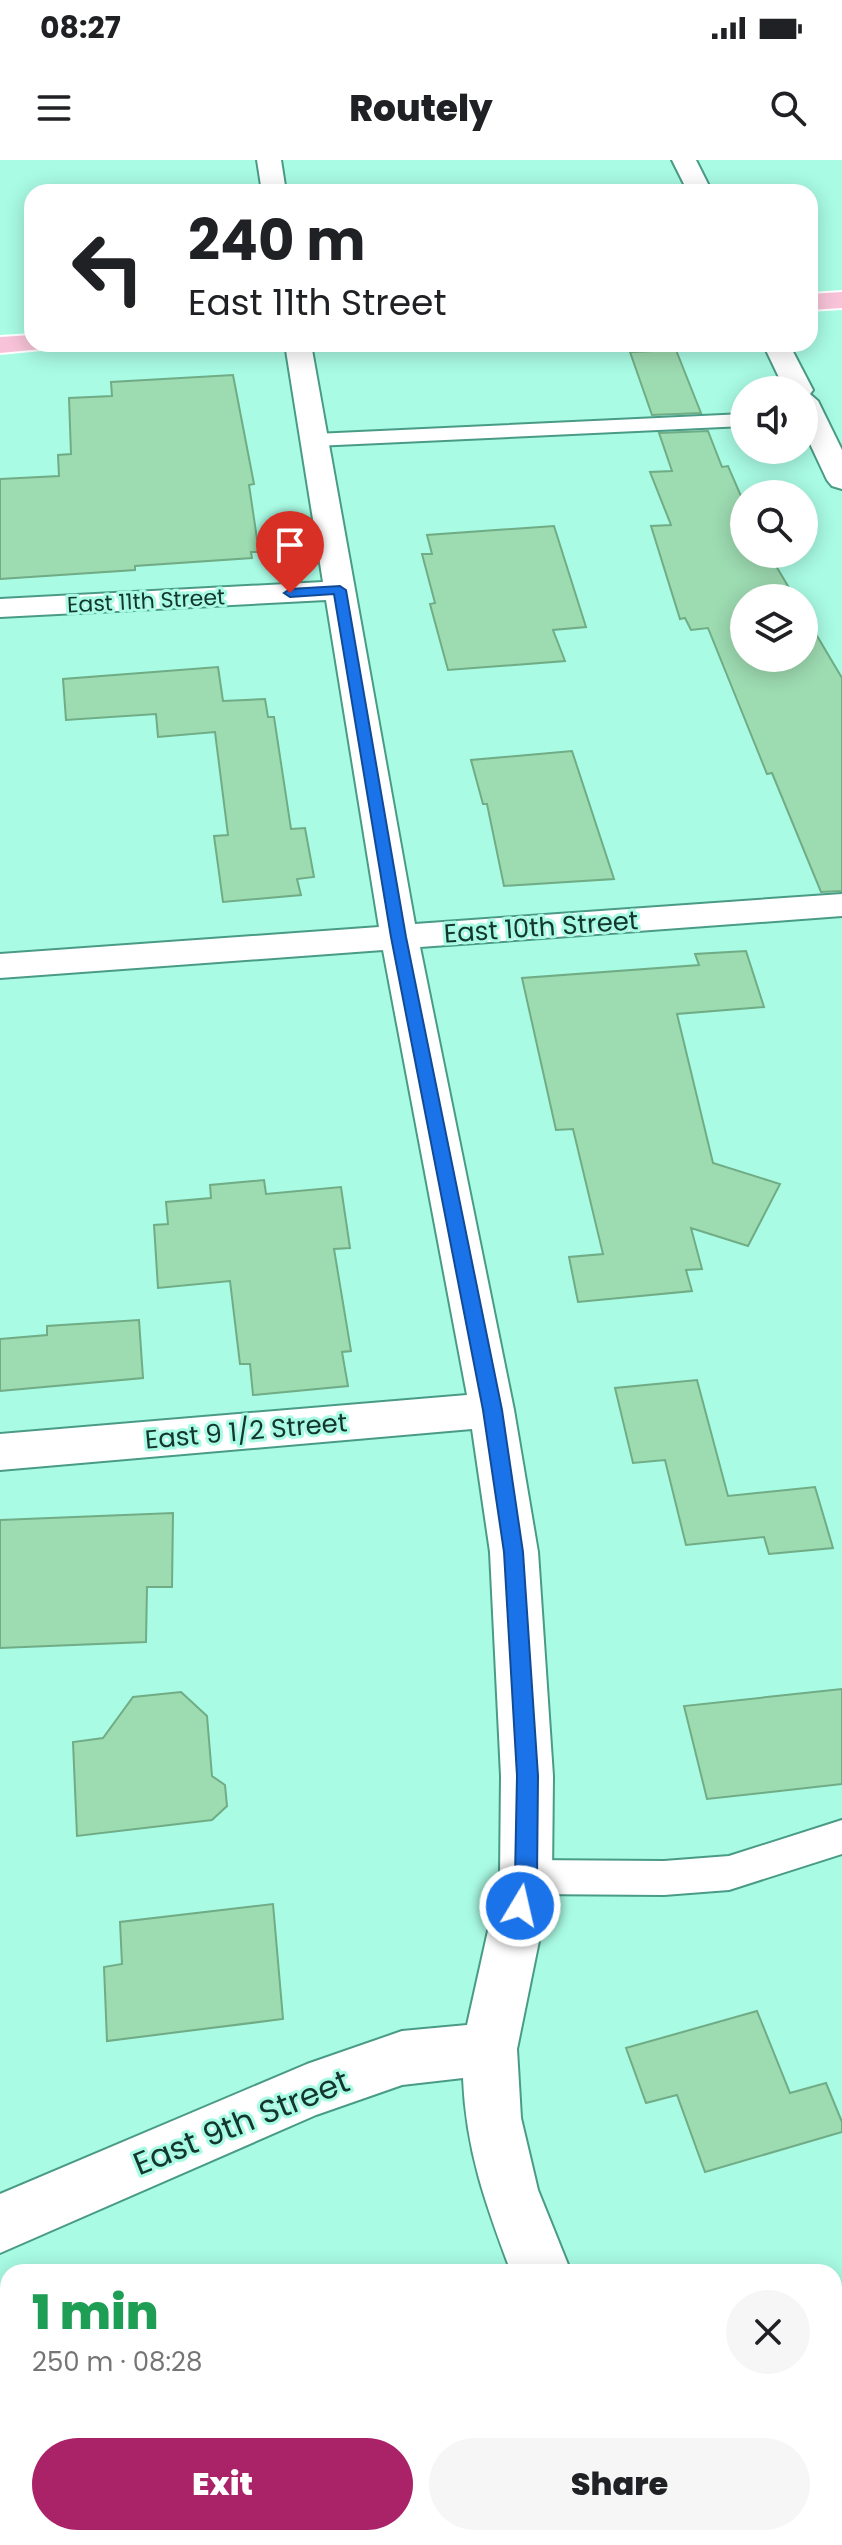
<!DOCTYPE html>
<html lang="en">
<head>
<meta charset="utf-8">
<style>
  body { margin:0; font-family:Poppins,sans-serif; background:#f6f6f6; color:#202124; height:100vh; display:flex; flex-direction:column; font-size:30px; white-space:nowrap }
  * { box-sizing:border-box; margin:0 }
  p { font-size:26px; color:#757577 }
  .icon { flex:none; width:44px; height:44px; fill:none; stroke:currentColor; stroke-width:2; stroke-linecap:round; stroke-linejoin:round }
  .map { position:relative; flex:1; overflow:hidden }
  .sheet { position:absolute; left:0px; top:2104px; width:842px; height:282px; display:flex; flex-direction:column; background:#fff; border-radius:24px 24px 0 0; box-shadow:0 4px 20px #0003 }
  .sheet>* { flex:none }
  .hud { position:absolute; left:24px; top:24px; width:794px; height:168px; border-radius:24px; box-shadow:0 4px 20px #0003; background:#fff; color:#202124; overflow:hidden }
  .buttons { position:absolute; left:730px; top:216px; display:grid; gap:16px }
  .buttons a { display:grid; place-items:center; width:88px; height:88px; border-radius:50%; background:#fff; box-shadow:0 4px 20px #0003; font-size:40px }
  .pin { position:absolute; display:grid; place-items:center; width:68px; height:68px; color:#fff; margin:-82px -34px; border-radius:50% 50% 50% 0; rotate:-45deg; box-shadow:0 0 8px #0007 }
  .pin .icon { rotate:45deg }
  .me { position:absolute; width:88px; margin:-44px; rotate:9deg; stroke-linejoin:round; filter:drop-shadow(0 0 6px #0008) }
  .turn { display:flex; align-items:center; gap:28px; height:168px; padding:0 32px; font-size:36px }
  .turn .icon { width:104px; height:104px; stroke-width:2.5 }
  .turn b { display:block; font-size:56px; line-height:68px }
  .round { display:grid; place-items:center; flex:none; width:84px; height:84px; border-radius:42px; background:#f6f6f6 }
  .head { display:flex; align-items:center; justify-content:space-between; height:136px; padding:0 32px }
  h1 { font-size:48px; font-weight:800; line-height:60px; color:#1e9e55 }
  .primary-button { display:flex; gap:16px; margin-top:auto; padding:16px 32px }
  .primary-button a { flex:1; height:92px; border-radius:48px; background:#aa2369; color:#fff; font-size:32px; font-weight:800; line-height:92px; text-align:center }
  .primary-button a+a { background:#f6f6f6; color:#202124 }
  .status { display:flex; justify-content:space-between; align-items:center; height:56px; padding:0 40px; background:#fff; direction:ltr }
  .status svg { height:22px; fill:currentColor }
  header { display:flex; justify-content:space-between; align-items:center; height:104px; padding:0 32px; background:#fff; font-size:36px; font-weight:800 }
  .map>svg:first-child { display:block }
</style>
</head>
<body>
<div class="status"><b>08:27</b><svg viewBox="0 0 49 12"><path d="M0 12V9h3v3zM5 12V6h3v6zM10 12V3h3v9zM15 12V0h3v12zM26 1h20v11H26zM47 4h2v5h-2z"/></svg></div>
<header><svg class="icon" aria-label="menu" viewBox="0 0 24 24"><path d="M4 6h16M4 12h16M4 18h16"/></svg>Routely<svg class="icon" aria-label="search" viewBox="0 0 24 24"><circle cx="10" cy="10" r="6"/><path d="M15 15l6 6"/></svg></header>
<div class="map">
<svg width="842" height="2385" viewBox="0 0 842 2385">
  <rect width="100%" height="100%" fill="#a9fbe4"/>
  <path fill="#9ddbb1" stroke="#70ac85" stroke-width="2" d="M 676,190 L 701,253 L 652,255 L 630,192 Z
    M 233,215 L 254,324 L 249,325 L 259,392 L 251,392 L 252,398 L 135,406 L 135,410 L 0,419 L 0,319 L 59,316 L 58,295 L 71,294 L 69,238 L 112,236 L 111,222 Z
    M 708,271 L 722,307 L 728,306 L 744,343 L 744,394 L 769,394 L 795,438 L 744,438 L 744,498 L 804,498 L 804,454 L 842,518 L 842,731 L 821,732 L 772,613 L 767,614 L 708,468 L 691,470 L 685,458 L 680,459 L 651,366 L 671,365 L 650,312 L 672,311 L 659,273 Z
    M 554,366 L 586,467 L 553,470 L 565,501 L 448,510 L 430,444 L 435,443 L 422,394 L 432,394 L 427,375 Z
    M 218,507 L 223,541 L 265,539 L 268,557 L 274,557 L 291,669 L 305,668 L 314,717 L 297,719 L 301,735 L 223,742 L 214,676 L 228,675 L 215,572 L 158,577 L 156,554 L 66,560 L 63,519 Z
    M 572,591 L 614,719 L 504,726 L 487,644 L 483,644 L 471,600 Z
    M 746,791 L 764,847 L 677,854 L 713,1003 L 780,1024 L 748,1086 L 691,1068 L 702,1109 L 686,1110 L 692,1131 L 578,1142 L 569,1097 L 603,1094 L 573,969 L 556,970 L 522,818 L 699,805 L 695,794 Z
    M 264,1020 L 266,1034 L 341,1027 L 350,1088 L 334,1089 L 351,1191 L 342,1192 L 348,1226 L 253,1235 L 250,1204 L 240,1204 L 230,1121 L 158,1128 L 154,1065 L 168,1064 L 166,1042 L 211,1038 L 210,1025 Z
    M 139,1160 L 143,1218 L 0,1231 L 0,1179 L 47,1175 L 47,1166 Z
    M 697,1220 L 728,1336 L 815,1327 L 833,1388 L 769,1394 L 764,1377 L 686,1385 L 665,1300 L 633,1303 L 615,1228 Z
    M 173,1353 L 172,1427 L 147,1427 L 146,1482 L 0,1488 L 0,1360 Z
    M 842,1529 L 842,1624 L 707,1639 L 684,1546 Z
    M 181,1532 L 207,1556 L 212,1616 L 225,1625 L 227,1646 L 212,1660 L 77,1676 L 73,1582 L 103,1578 L 133,1537 Z
    M 273,1744 L 283,1859 L 107,1881 L 104,1807 L 122,1804 L 120,1762 Z
    M 757,1851 L 790,1933 L 826,1923 L 842,1962 L 842,1972 L 705,2012 L 677,1935 L 646,1943 L 626,1888 Z"/>
  <g fill="none" stroke-linecap="round" stroke-linejoin="round">
    <g stroke="#4a9b86" stroke-width="4">
      <path id="service" d="M 744,254 L 744,266 L 315,286 L 305,280 L 315,274 Z
        M 842,1660 L 842,1694 L 729,1730 L 664,1735 L 526,1734 L 512,1729 L 507,1717 L 512,1705 L 526,1700 L 664,1701 L 729,1696 Z"/>
    </g>
    <g stroke="#4a9b86" stroke-width="4">
      <path id="minor" d="M 257,0 L 281,0 L 286,32 L 262,32 Z
        M 672,0 L 696,0 L 712,32 L 688,32 Z
        M 285,184 L 311,184 L 415,764 L 842,734 L 842,756 L 420,787 L 514,1250 L 538,1392 L 553,1616 L 552,1717 L 517,1889 L 521,1958 L 538,2030 L 571,2112 L 511,2112 C 486,2045 466,1991 463,1918 L 402,1925 L 316,1955 L 0,2093 L 0,2034 L 307,1904 L 402,1871 L 467,1865 L 500,1717 L 501,1616 L 490,1392 L 472,1269 L 0,1310 L 0,1274 L 467,1235 L 383,790 L 0,818 L 0,794 L 379,767 L 326,440 L 0,457 L 0,439 L 323,422 Z
        M 622,2378 L 686,2378 L 689,2385 L 625,2385 Z"/>
    </g>
    <g stroke="#4a9b86" stroke-width="4">
      <path id="tertiary" d="M 763,184 L 789,184 L 813,230 L 810,234 L 818,241 L 842,290 L 842,329 L 832,326 L 827,320 L 804,271 L 804,230 L 785,230 Z"/>
    </g>
    <g stroke="#fff" stroke-width="4">
      <path id="primary" d="M 842,132 L 842,148 L 810,150 L 810,134 Z
        M 32,175 L 32,184 L 45,184 L 42,189 L 0,193 L 0,177 Z"/>
    </g>
    <use href="#service" fill="#fff" fill-rule="evenodd"/>
    <use href="#minor" fill="#fff" fill-rule="evenodd"/>
    <use href="#tertiary" fill="#fff" fill-rule="evenodd"/>
    <use href="#primary" fill="#f8c3d8" fill-rule="evenodd"/>
  </g>
  <path fill="#1a73e8" stroke="#114b97" stroke-width="2" d="M 340,426 L 346,430 L 406,777 L 502,1250 L 523,1392 L 538,1616 L 537,1717 L 528,1753 L 520,1756 L 512,1753 L 509,1746 L 515,1717 L 517,1616 L 504,1392 L 483,1250 L 391,777 L 334,434 L 290,437 L 284,433 L 290,429 Z"/>
  <g text-anchor="middle" dominant-baseline="central" stroke-width="6" stroke-linejoin="round" paint-order="stroke">
    <g font-size="22" fill="#13362d" stroke="#a9fbe4">
      <text transform="translate(146 441) rotate(-3)">East 11th Street</text>
    </g>
    <g font-size="26" fill="#13362d" stroke="#a9fbe4">
      <text transform="translate(541 767) rotate(-4)">East 10th Street</text>
      <text transform="translate(246 1271) rotate(-5)">East 9 1/2 Street</text>
    </g>
    <g font-size="32" fill="#13362d" stroke="#a9fbe4">
      <text transform="translate(241 1962) rotate(-22)">East 9th Street</text>
    </g>
  </g>
</svg>
<div class="buttons">
<a><svg class="icon" aria-label="sound" viewBox="0 0 24 24"><path d="M4 9h4l5-4v14l-5-4H4zM17 9q2 3 0 6"/></svg></a>
<a><svg class="icon" aria-label="search" viewBox="0 0 24 24"><circle cx="10" cy="10" r="6"/><path d="M15 15l6 6"/></svg></a>
<a><svg class="icon" aria-label="layers" viewBox="0 0 24 24"><path d="M12 4l9 5-9 5-9-5zM3 14l9 5 9-5"/></svg></a>
</div>
<div class="pin" style="left:290px;top:433px;background:#d93025"><svg class="icon" aria-label="arrive" viewBox="0 0 24 24"><path d="M6 21V4h12l-3 4 3 4H6"/></svg></div>
<svg class="me" style="left:520px;top:1746px" viewBox="-20 -20 40 40"><circle r="17" fill="#1a73e8" stroke="#fff" stroke-width="3"/><path d="M0-11L8 9 0 5-8 9z" fill="#fff"/></svg>
<div class="hud">
<div class="turn"><svg class="icon" aria-label="left" viewBox="0 0 24 24"><path d="M17 20v-9H6M10 6l-5 5 5 5"/></svg><div><b>240 m</b>East 11th Street</div></div>
</div>
<section class="sheet">
<div class="head"><div><h1>1 min</h1><p>250 m · 08:28</p></div><a class="round"><svg class="icon" aria-label="close" viewBox="0 0 24 24"><path d="M6 6l12 12M18 6L6 18"/></svg></a></div>
<div class="primary-button"><a>Exit</a><a>Share</a></div>
</section>
</div>
</body>
</html>
